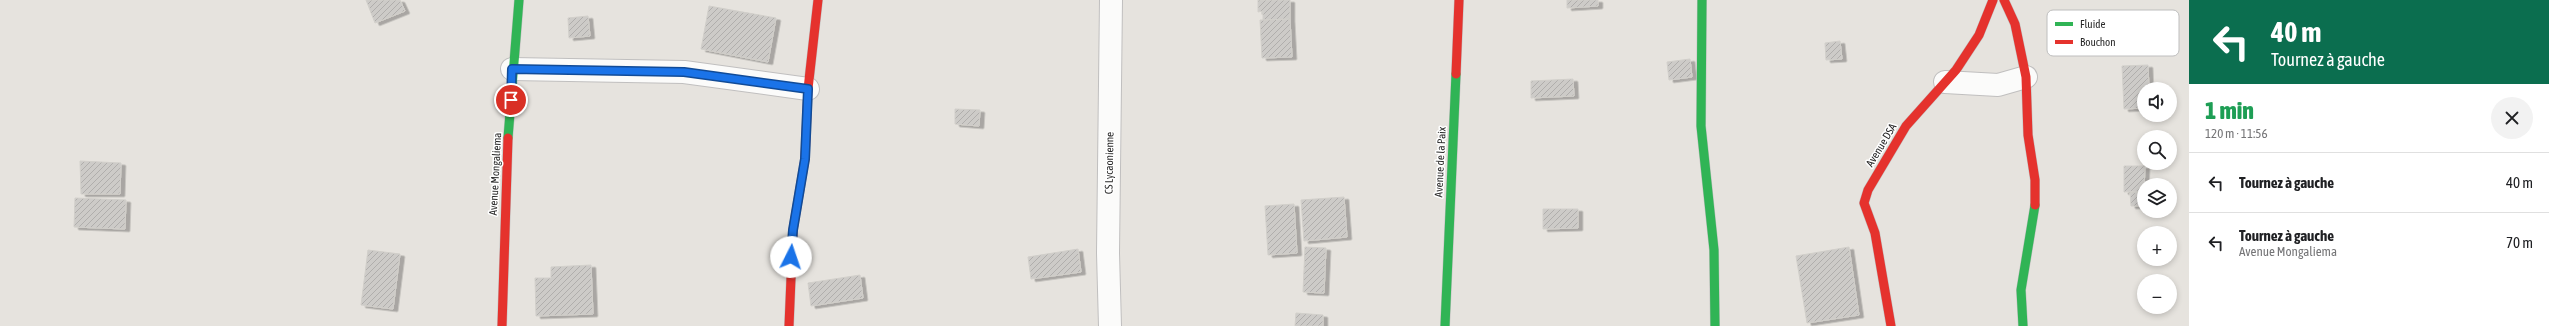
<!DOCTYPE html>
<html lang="fr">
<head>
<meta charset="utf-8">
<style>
  body { margin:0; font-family:"Asap Condensed",sans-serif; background:#f2f2f2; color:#202124; height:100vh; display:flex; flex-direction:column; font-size:15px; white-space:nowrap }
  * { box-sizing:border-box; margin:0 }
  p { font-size:13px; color:#757577 }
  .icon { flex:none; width:22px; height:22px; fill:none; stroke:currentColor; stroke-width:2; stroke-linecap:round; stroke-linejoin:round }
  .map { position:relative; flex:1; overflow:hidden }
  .sheet { display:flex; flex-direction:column; background:#fff; width:360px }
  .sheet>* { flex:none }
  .banner { background:#0b6e4f; color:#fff; overflow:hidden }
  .controls { position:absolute; left:2137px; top:82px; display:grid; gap:8px }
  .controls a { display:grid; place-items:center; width:40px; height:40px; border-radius:50%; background:#fff; box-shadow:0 2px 6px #0003; font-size:20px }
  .pin { position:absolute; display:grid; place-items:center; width:34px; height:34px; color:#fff; margin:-17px; border:2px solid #fff; border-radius:50%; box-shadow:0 1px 4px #0007 }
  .me { position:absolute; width:44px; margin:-22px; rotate:4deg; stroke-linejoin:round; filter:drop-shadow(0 0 3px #0008) }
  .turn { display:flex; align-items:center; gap:14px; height:84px; padding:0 16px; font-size:18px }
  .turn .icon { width:52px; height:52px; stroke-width:2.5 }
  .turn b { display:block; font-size:28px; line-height:34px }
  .round { display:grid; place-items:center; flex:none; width:42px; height:42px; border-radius:21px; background:#f2f2f2 }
  .summary { display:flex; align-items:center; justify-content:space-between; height:68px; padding:0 16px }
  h1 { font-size:24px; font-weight:800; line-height:30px; color:#1e9e55 }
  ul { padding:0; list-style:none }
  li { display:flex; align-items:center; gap:12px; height:60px; padding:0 16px; border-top:1px solid #e0e0e0 }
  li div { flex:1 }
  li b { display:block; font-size:15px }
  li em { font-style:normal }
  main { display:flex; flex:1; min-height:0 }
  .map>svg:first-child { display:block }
</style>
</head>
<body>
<main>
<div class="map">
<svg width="2189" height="326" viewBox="0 0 2189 326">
  <defs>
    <pattern id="building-hatch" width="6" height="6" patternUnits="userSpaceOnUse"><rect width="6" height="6" fill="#cdcbc8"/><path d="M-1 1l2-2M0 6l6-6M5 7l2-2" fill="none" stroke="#b0aeac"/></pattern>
    <filter id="shadow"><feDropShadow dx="4.5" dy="2.5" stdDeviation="0" flood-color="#0004"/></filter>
  </defs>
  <rect width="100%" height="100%" fill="#e6e3de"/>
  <path fill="url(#building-hatch)" stroke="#d1cfca" filter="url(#shadow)" d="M 366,0 L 400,0 L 405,11 L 375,23 Z
    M 1258,0 L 1290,0 L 1290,19 L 1263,20 L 1263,11 L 1258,12 Z
    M 1567,0 L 1598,0 L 1598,6 L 1567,8 Z
    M 709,6 L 776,18 L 768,62 L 701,49 Z
    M 588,16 L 590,36 L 569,38 L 568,18 Z
    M 1290,19 L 1292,57 L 1262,58 L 1260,20 Z
    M 1840,41 L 1842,59 L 1826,60 L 1825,43 Z
    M 1690,59 L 1692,77 L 1669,80 L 1667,62 Z
    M 2148,65 L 2149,89 L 2144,89 L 2144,108 L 2124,109 L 2122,66 Z
    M 1573,79 L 1574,96 L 1531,98 L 1531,81 Z
    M 955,109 L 980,110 L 979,126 L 955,124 Z
    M 80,161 L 121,163 L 120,194 L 81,194 Z
    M 2124,166 L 2145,166 L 2144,191 L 2124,192 Z
    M 2144,192 L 2144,206 L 2131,206 L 2130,193 Z
    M 1344,197 L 1347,237 L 1304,241 L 1301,200 Z
    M 75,198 L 126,200 L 125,229 L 74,227 Z
    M 1294,204 L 1297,253 L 1268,255 L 1265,206 Z
    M 1543,209 L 1578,209 L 1578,228 L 1543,229 Z
    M 1305,247 L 1326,248 L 1324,293 L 1303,292 Z
    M 1849,247 L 1859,315 L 1807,323 L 1796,256 Z
    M 1078,249 L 1081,272 L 1031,279 L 1028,257 Z
    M 368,250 L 400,254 L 393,309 L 361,305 Z
    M 591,265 L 593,314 L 536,316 L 535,278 L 551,278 L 551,267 Z
    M 860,275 L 863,298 L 811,306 L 808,283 Z
    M 1296,313 L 1323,315 L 1323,326 L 1295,326 Z"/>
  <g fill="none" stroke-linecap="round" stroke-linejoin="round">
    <g stroke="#c0bfbf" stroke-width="24">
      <path id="street" d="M 512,69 L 684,72 L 808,89
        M 1945,82 L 1998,85 L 2026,77
        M 1110,326 L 1108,253 L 1111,0"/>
    </g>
    <g stroke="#c0bfbf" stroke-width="10">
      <path id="fast" d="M 1702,0 L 1701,126 L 1714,250 L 1715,326
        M 508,138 L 519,0
        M 1445,326 L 1456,74
        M 2023,326 L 2021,290 L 2035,205"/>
    </g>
    <g stroke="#c0bfbf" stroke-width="10">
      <path id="jam" d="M 2004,0 L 2015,24 L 2026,77 L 2028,135 L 2035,180 L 2035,205
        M 1456,74 L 1459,0
        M 502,326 L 508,138
        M 789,326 L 793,230 L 805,159 L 808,89 L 818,0
        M 1891,326 L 1875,233 L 1864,203 L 1868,190 L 1906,126 L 1956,70 L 1979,35 L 1993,0"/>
    </g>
    <use href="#street" stroke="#fbfbfa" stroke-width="22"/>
    <use href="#fast" stroke="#30b455" stroke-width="9"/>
    <use href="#jam" stroke="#e5322d" stroke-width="9"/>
  </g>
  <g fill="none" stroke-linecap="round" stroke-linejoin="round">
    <g stroke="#114b97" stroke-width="10">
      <path id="route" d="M 511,100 L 512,69 L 684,72 L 808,89 L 805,159 L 793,230 L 791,257"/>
    </g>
    <use href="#route" stroke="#1a73e8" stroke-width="7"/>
  </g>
  <g text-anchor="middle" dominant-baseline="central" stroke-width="3" stroke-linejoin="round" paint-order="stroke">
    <g font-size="11" fill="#282828" stroke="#fff">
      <text transform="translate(1881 145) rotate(-59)">Avenue DSA</text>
      <text transform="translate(1440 162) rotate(-87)">Avenue de la Paix</text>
      <text transform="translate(1109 163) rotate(-89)">CS Lycaonienne</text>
      <text transform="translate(495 174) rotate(-87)">Avenue Mongaliema</text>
    </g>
  </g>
  <rect x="2047" y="10" width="132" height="46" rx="6" fill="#fff" stroke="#bebebe" stroke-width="1"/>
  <rect x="2055" y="22" width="18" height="4" fill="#30b455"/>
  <rect x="2055" y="40" width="18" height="4" fill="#e5322d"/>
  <g font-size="11" fill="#282828">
    <text x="2080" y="28">Fluide</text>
    <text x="2080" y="46">Bouchon</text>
  </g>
</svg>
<div class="controls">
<a><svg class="icon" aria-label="sound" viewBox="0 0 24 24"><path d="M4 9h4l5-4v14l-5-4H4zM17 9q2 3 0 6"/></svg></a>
<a><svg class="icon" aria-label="search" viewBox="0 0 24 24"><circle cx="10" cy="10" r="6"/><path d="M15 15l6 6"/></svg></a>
<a><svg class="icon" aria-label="layers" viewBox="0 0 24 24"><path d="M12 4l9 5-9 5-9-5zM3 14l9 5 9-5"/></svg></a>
<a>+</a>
<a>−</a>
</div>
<div class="pin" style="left:511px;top:100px;background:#d93025"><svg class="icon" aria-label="arrive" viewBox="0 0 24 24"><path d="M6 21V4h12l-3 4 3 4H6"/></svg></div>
<svg class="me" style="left:791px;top:257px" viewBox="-20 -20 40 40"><circle r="19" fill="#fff"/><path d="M0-13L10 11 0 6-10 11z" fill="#1a73e8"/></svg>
</div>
<section class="sheet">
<div class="banner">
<div class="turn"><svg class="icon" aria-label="left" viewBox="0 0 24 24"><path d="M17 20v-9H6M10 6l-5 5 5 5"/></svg><div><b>40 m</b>Tournez à gauche</div></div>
</div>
<div class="summary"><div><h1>1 min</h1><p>120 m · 11:56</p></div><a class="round"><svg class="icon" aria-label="close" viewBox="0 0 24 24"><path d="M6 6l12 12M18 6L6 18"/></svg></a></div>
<ul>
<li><svg class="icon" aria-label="left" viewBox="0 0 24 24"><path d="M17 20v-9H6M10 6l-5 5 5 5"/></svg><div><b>Tournez à gauche</b></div><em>40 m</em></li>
<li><svg class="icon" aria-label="left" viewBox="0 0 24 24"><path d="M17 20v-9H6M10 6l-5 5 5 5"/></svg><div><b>Tournez à gauche</b><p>Avenue Mongaliema</p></div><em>70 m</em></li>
</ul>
</section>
</main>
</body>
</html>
